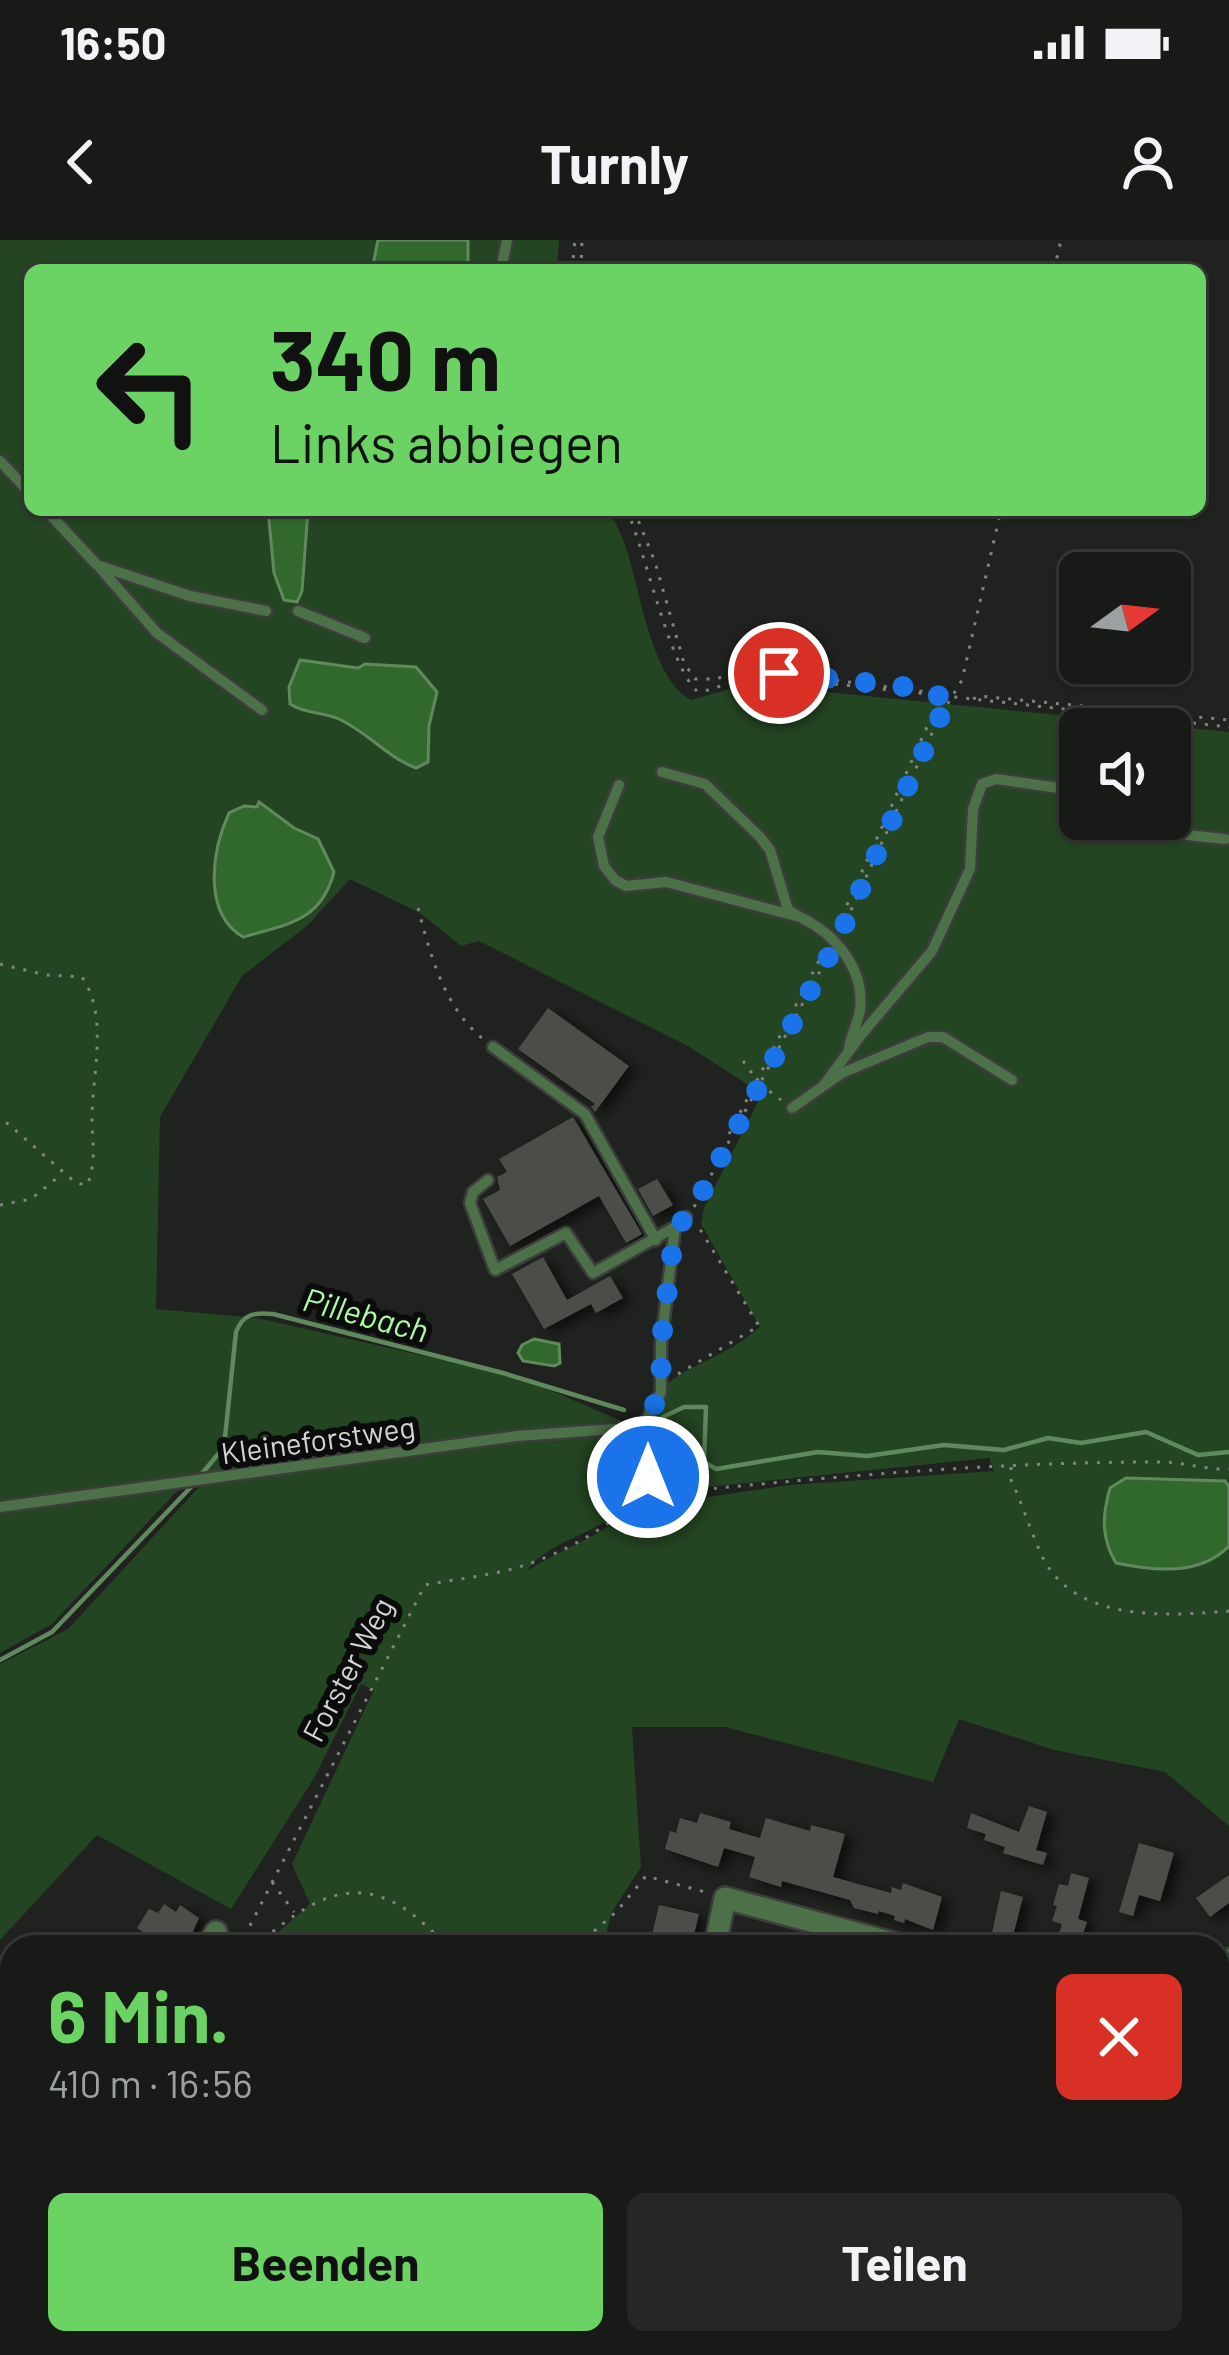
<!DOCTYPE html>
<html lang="de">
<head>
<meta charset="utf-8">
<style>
  body { margin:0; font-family:Barlow,sans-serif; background:#242724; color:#f1f3f6; height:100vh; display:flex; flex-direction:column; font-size:45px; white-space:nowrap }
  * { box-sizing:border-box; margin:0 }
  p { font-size:39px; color:#9ea1a1 }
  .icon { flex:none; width:66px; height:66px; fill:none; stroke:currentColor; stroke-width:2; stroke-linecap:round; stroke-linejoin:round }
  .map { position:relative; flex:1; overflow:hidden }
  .details { position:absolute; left:0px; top:1695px; width:1230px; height:420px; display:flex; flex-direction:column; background:#171a17; border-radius:36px 36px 0 0; box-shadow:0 3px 9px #0004,0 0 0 3px #363836 }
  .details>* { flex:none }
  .banner { position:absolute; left:24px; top:24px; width:1182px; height:252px; border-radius:18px; box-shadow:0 3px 9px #0004,0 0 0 3px #363836; background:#6ad363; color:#111; overflow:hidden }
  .needle { width:78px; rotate:75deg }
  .buttons { position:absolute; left:1059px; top:312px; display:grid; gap:24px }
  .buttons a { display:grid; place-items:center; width:132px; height:132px; border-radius:18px; background:#171a17; box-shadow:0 3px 9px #0004,0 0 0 3px #363836; font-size:60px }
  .pin { position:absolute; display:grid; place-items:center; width:102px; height:102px; color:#fff; margin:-51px; border:6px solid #fff; border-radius:50%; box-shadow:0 3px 12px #0007 }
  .me { position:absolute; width:132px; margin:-66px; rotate:0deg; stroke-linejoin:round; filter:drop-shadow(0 0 9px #0008) }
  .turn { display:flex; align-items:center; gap:42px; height:252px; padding:0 48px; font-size:54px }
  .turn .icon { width:156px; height:156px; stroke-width:2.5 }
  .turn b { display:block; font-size:84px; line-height:102px }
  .round { display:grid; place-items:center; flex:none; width:126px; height:126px; border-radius:18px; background:#242724 }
  .summary { display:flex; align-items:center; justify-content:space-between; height:204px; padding:0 48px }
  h1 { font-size:72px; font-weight:700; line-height:90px; color:#6ad363 }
  .primary-button { display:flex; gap:24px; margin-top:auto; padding:24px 48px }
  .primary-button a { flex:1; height:138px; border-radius:18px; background:#6ad363; color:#111; font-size:48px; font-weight:700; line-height:138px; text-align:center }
  .primary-button a+a { background:#242724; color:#f1f3f6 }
  .status { display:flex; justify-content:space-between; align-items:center; height:84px; padding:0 60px; background:#171a17; direction:ltr }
  .status svg { height:33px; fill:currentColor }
  header { display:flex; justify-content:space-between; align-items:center; height:156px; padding:0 48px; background:#171a17; font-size:54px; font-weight:700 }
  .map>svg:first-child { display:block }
</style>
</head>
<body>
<div class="status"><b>16:50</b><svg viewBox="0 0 49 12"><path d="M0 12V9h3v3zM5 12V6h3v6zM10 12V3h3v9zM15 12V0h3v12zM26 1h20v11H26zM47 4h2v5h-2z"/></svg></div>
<header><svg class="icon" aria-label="back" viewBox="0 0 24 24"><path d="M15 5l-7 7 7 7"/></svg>Turnly<svg class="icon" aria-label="person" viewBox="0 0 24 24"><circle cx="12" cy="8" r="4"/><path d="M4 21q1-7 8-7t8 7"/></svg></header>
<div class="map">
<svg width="1229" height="2115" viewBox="0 0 1229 2115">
  <defs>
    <filter id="shadow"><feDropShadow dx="8" dy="4.5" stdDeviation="6" flood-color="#0009"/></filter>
  </defs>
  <rect width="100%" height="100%" fill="#1f221f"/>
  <path fill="#244522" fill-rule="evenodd" d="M 0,0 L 559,0 L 557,30 L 30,30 L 30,270 L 609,270 C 616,284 624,299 628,314 C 641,355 652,439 691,460 L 748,444 L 1229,492 L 1229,1247 L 1225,1241 L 1164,1238 L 1117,1323 C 1154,1331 1200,1335 1229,1306 L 1229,1586 L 1165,1532 L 1054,1510 L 959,1479 L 933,1542 L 725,1487 L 632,1487 L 641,1627 L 612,1672 L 602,1707 L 262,1707 L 310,1664 L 292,1624 L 374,1450 L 361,1444 L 314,1538 L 231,1669 L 97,1595 L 0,1700 L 0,1424 L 68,1389 L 201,1245 L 518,1201 L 614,1194 L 636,1194 L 641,1198 C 642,1210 647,1225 646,1237 C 641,1285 550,1294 527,1331 C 570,1303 617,1293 648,1249 L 680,1261 L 789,1245 L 994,1231 L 989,1218 L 668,1251 L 652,1236 C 641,1112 690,1147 760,1087 L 701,984 L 704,968 L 762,854 L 688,806 L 479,701 L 461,706 L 420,673 L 350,639 L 308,685 L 242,736 L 160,877 L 156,1069 L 257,1078 L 522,1138 L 624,1182 L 422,1202 L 0,1264 ZM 1080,489 L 1170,489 L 1170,579 L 1080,579 Z
    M 180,1248 L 52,1384 L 0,1413 L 0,1274 Z"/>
  <path fill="#31692d" stroke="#61895e" stroke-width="3" d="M 378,0 L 468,0 L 468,30 L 372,30 Z
    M 308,270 L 302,351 L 297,362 L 284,360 L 274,333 L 268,270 Z
    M 300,420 L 358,428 L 365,424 L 416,427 L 437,452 L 429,486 L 428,522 L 416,528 C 387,517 367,492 339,479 C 323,472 305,474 290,464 L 289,447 Z
    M 259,562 L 294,588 L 318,599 L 334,632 C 321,681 289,684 243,697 C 202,673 212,610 229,573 L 244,566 L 257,567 Z
    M 534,1099 L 559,1104 L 560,1123 L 554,1126 L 523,1121 L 518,1113 L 522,1105 Z
    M 1126,1238 L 1225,1241 L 1229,1247 L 1229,1306 C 1200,1336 1154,1331 1116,1323 C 1101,1298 1102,1276 1110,1248 Z"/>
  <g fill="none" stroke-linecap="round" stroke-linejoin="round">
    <path stroke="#61895e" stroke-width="4.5" d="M 663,1177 L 684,1167 L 706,1167 L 704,1222 L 716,1229 L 818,1212 L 867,1216 L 944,1205 L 1004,1210 L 1048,1198 L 1081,1203 L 1146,1192 L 1198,1215 L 1229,1212
      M 200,1236 L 224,1207 L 236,1092 C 243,1074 254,1072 273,1074 L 503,1133 L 624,1170
      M 0,1420 L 52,1392 L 193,1245"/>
  </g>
  <path fill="#4b4d4a" filter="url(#shadow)" d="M 548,768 L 629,826 L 595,872 L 591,867 L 595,864 L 518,809 Z
    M 573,877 L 642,994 L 626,1003 L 599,956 L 510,1006 L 483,959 L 500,950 L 497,937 L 507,932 L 499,919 Z
    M 657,939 L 673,965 L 653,976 L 638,949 Z
    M 543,1017 L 567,1060 L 610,1036 L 623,1058 L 596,1073 L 591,1064 L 544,1089 L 512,1034 Z
    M 1029,1566 L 1047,1572 L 1036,1610 L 1047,1613 L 1043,1625 L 1003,1613 L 1005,1607 L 984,1600 L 986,1594 L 967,1588 L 971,1573 L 1019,1592 Z
    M 700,1573 L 731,1582 L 729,1589 L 760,1598 L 766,1578 L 810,1591 L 811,1585 L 845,1594 L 833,1637 L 891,1653 L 892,1647 L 901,1650 L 903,1643 L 942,1657 L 933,1690 L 905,1679 L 904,1683 L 894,1680 L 895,1676 L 879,1671 L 878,1674 L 854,1668 L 850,1660 L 782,1641 L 781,1647 L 749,1637 L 755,1617 L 724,1608 L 718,1627 L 665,1609 L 670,1591 L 676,1593 L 680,1578 L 697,1583 Z
    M 1139,1603 L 1174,1613 L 1160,1661 L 1139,1655 L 1133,1676 L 1119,1672 Z
    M 1071,1633 L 1089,1638 L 1078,1679 L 1087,1682 L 1083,1694 L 1115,1703 L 1114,1707 L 1055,1707 L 1062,1684 L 1052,1681 L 1057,1666 L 1053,1665 L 1059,1644 L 1068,1646 Z
    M 1229,1635 L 1229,1663 L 1210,1677 L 1196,1658 Z
    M 1001,1651 L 1023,1657 L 1010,1707 L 989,1707 Z
    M 164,1664 L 176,1672 L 180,1665 L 199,1678 L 186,1707 L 164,1707 L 137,1688 L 149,1669 L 158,1673 Z
    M 659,1665 L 699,1674 L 691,1707 L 670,1707 L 651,1699 Z
    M 759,1692 L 801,1702 L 800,1707 L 755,1707 Z"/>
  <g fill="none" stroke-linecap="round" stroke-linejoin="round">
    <g stroke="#3c3e3c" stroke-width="15">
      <path id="lane" d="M 501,30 L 507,0
        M 0,221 L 30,253
        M 46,270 L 97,325 L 190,356 L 266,371
        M 100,328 L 157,393 L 262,470
        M 298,371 L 365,398
        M 619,545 L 598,597 L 604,626 L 615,640 L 626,646 L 666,642 L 800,677 L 788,670 L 770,610 L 760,597 L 705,544 L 662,532
        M 1149,579 L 1187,595 L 1225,599
        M 800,677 C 834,693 865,728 860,770 C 858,782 851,795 849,808
        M 493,807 L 585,874 L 656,1000
        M 824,845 L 861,795 L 932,711 L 970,629 L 973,569 L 982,544 L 996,539 L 1080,551
        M 792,868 L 842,833 L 928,797 L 943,797 L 1012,840
        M 488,940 L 473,952 L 470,963 L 495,1030 L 566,993 L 593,1033 L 675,987
        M 0,1267 L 517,1196 L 643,1187 L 661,1152 L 661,1104 L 675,987 L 686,977
        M 1218,1729 L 1229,1714
        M 875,2115 L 877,2103"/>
    </g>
    <g stroke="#3c3e3c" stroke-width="26">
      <path id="street" d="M 207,1707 L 216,1692
        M 715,1707 L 725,1658 L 907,1707
        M 1218,1934 L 1229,1971"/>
    </g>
    <g stroke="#3c3e3c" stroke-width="34">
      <path id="primary" d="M 0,1911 L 12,1912
        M 1070,2103 L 1092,2115"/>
    </g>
    <path stroke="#818481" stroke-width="3" stroke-dasharray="3 9" stroke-linecap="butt" d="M 572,30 L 575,0
      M 581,30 L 582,0
      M 1054,30 L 1061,0
      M 627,270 C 645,311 670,427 697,451 L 710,450 L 744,437 L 771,437 L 1229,487
      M 634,270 L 655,322 L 684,423 L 695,439 L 716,439 L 746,429 L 928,452
      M 973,459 L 979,456 L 1229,480
      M 418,668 C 430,714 444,767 482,798
      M 837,687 L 927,487 L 937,481
      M 841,692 L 938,480 L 962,440 L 1001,270
      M 0,724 L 46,735 L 82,737 C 109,776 92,835 92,878 C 92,901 97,924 87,945 L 76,943 L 0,877
      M 743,821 L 754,836
      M 760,844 L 781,860
      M 729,894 L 824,711
      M 0,965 L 31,959 L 62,934
      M 694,967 L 828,716
      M 678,1134 L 759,1086 L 698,986
      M 644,1201 L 648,1237 L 668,1253 C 830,1237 993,1222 1156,1222 C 1181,1221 1204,1230 1229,1229
      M 1011,1227 L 1011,1240 C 1023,1265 1031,1293 1043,1318 C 1076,1383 1168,1376 1229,1371
      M 272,1642 L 294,1672
      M 239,1707 L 425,1345 C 456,1339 489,1336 519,1327 C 560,1315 634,1278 648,1237
      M 254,1707 C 300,1669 346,1630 405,1669 C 425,1682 436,1699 458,1707
      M 576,1707 L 616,1672 L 646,1636 L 709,1653"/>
    <use href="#lane" stroke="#4c7148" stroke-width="10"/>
    <use href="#street" stroke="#4c7148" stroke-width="21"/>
    <use href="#primary" stroke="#72c26c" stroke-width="30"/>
  </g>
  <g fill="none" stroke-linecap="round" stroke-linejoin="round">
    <path stroke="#1a73e8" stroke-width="21" stroke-dasharray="0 37.8" d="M 648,1237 L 643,1187 L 661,1152 L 661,1104 L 675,987 L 690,975 L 837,701 L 938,480 L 953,459 L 931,454 L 926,449 L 779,433"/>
  </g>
  <g text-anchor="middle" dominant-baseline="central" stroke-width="12" stroke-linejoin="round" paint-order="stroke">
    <g font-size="30" fill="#d2d4d2" stroke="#0a0b0a">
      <text transform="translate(318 1199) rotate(-8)">Kleineforstweg</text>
      <text transform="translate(347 1429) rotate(-62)">Forster Weg</text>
    </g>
    <g font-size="33" font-style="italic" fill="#abfaa4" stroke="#0a0b0a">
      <text transform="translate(366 1074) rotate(15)">Pillebach</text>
    </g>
  </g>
</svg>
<div class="buttons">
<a><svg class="needle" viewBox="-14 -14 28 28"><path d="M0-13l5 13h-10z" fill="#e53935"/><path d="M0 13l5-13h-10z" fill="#9ea1a1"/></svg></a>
<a><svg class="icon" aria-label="sound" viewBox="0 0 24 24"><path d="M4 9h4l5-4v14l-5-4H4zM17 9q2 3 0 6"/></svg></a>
</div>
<div class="pin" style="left:779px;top:433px;background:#d93025"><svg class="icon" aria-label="arrive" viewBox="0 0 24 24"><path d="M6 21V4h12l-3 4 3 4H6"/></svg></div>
<svg class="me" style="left:648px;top:1237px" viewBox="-20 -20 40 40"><circle r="17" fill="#1a73e8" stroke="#fff" stroke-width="3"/><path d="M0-11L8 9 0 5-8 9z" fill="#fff"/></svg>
<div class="banner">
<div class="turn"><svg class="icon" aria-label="left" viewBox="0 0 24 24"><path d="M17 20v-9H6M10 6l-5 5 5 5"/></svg><div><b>340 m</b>Links abbiegen</div></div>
</div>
<section class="details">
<div class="summary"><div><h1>6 Min.</h1><p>410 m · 16:56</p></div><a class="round" style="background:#d93025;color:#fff"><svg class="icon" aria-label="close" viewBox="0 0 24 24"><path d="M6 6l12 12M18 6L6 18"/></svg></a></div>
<div class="primary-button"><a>Beenden</a><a>Teilen</a></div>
</section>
</div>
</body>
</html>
